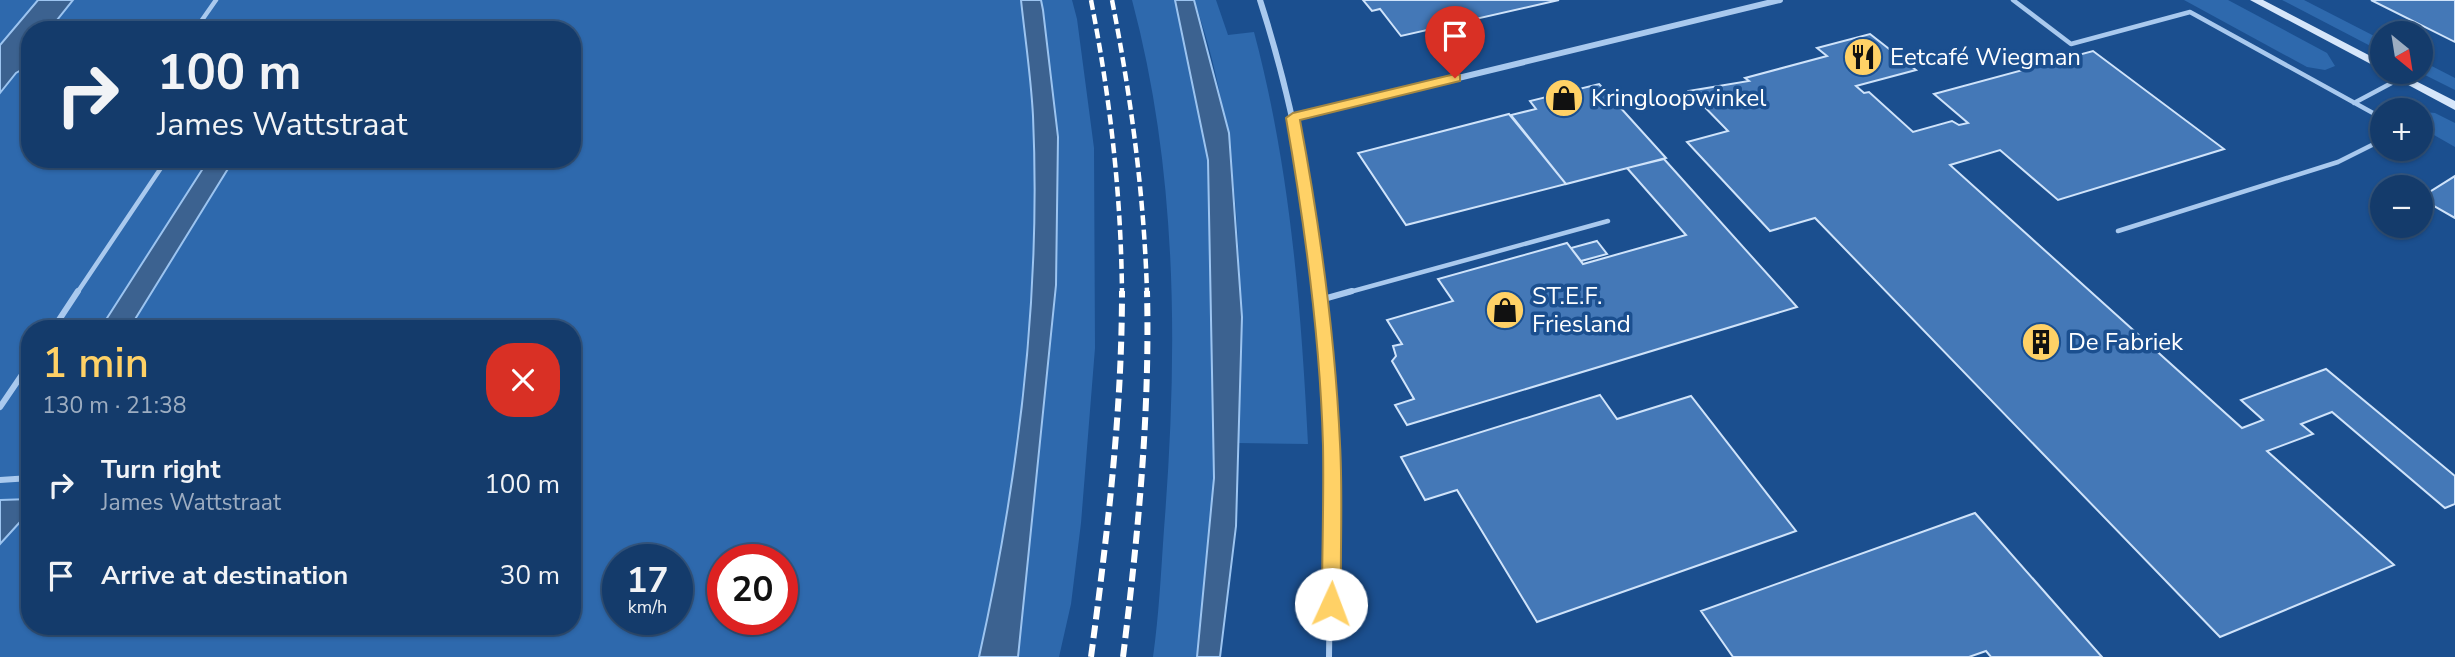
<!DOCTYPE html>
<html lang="en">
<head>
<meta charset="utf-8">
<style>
  body { margin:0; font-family:"Nunito Sans",sans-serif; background:#1d4271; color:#f1f3f6; height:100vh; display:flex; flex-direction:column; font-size:26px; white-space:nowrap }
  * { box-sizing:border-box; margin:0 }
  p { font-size:23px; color:#9dadc1 }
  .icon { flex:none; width:38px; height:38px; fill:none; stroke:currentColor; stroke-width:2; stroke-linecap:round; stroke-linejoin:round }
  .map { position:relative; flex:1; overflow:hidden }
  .panel { position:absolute; left:21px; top:320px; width:560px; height:315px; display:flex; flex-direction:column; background:#143b6b; border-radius:28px; box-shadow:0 2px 5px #0004,0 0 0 2px #33557e }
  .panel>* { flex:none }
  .top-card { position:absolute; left:21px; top:21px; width:560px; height:147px; border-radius:28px; box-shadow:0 2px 5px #0004,0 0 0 2px #33557e; background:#143b6b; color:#f1f3f6; overflow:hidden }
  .needle { width:46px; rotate:150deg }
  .fabs { position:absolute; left:2370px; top:21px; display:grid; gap:14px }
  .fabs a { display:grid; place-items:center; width:63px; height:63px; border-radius:50%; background:#143b6b; box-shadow:0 2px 5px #0004,0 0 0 2px #33557e; font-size:35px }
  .speed { position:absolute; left:602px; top:544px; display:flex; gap:14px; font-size:35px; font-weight:700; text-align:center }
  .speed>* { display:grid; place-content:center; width:91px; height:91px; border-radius:50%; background:#143b6b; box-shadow:0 2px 5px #0004,0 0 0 2px #33557e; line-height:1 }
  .speed small { font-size:18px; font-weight:400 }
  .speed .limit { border:10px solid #d22; background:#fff; color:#111 }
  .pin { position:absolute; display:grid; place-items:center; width:60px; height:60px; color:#fff; margin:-72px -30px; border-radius:50% 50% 50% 0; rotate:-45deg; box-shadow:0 0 7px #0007 }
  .pin .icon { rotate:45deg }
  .me { position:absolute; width:77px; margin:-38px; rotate:2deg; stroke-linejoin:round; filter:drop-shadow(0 0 5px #0008) }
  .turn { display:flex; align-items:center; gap:24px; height:147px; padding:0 21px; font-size:32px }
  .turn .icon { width:91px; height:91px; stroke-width:2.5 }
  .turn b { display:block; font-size:49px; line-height:60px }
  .round { display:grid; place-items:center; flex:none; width:74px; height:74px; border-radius:28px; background:#1d4271 }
  .overview { display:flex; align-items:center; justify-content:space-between; height:119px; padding:0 21px }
  h1 { font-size:42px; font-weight:600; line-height:52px; color:#ffd166 }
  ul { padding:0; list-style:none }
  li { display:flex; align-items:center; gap:21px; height:91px; padding:0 21px }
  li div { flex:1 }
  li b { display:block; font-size:26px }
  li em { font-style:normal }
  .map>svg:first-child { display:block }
</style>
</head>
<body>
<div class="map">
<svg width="2455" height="657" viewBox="0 0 2455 657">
  <rect width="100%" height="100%" fill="#1b4f8f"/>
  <path fill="#2e69ad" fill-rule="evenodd" d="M 0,0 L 1021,0 C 1025,38 1031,77 1033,116 C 1041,295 1018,482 979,657 L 0,657 ZM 30,30 L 572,30 L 572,159 L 30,159 ZM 30,329 L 572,329 L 572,626 L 30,626 ZM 618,560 L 677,560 L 677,620 L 618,620 ZM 723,560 L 782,560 L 782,620 L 723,620 Z
    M 1041,0 L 1072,0 L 1077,19 L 1094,148 L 1095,348 L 1081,523 L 1071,604 L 1059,657 L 1018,657 L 1056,285 L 1058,137 Z
    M 1132,0 L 1175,0 L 1208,160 L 1214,478 L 1197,657 L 1153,657 C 1159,615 1161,572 1164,529 C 1178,353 1178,172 1132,0 Z
    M 1194,0 L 1216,0 L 1228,35 L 1254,32 C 1290,167 1301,305 1308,444 L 1238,443 C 1243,296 1244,141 1194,0 Z
    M 2184,0 L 2228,0 L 2327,53 L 2335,66 L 2325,70 L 2307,67 Z
    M 2282,0 L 2304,0 L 2382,40 L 2382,52 Z
    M 2420,60 L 2455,78 L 2455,90 L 2419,72 Z
    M 2425,112 L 2435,113 L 2455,123 L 2455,147 L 2420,127 L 2420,114 Z"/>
  <path fill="#3c6290" stroke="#9cc4f0" stroke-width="2" d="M 38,0 L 73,0 L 49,30 L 30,30 L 30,65 L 16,73 L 0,93 L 0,45 Z
    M 1021,0 L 1041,0 L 1043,10 L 1058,137 L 1056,285 L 1018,657 L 979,657 C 1018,482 1041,295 1033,116 C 1031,77 1025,38 1021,0 Z
    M 1175,0 L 1194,0 L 1229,133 L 1242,317 L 1236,526 L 1220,657 L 1197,657 L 1214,478 L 1208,160 Z
    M 209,159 L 234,159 L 129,329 L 100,329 Z
    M 30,499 L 30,511 L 0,544 L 0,500 Z"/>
  <path fill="#4478b7" stroke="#cfe3fa" stroke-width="2" d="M 1363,0 L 1559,0 L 1401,36 L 1380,9 L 1372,11 Z
    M 2371,0 L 2455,0 L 2455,42 Z
    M 1870,34 L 1916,70 L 1856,86 L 1864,93 L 1869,92 L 1913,132 L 1952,121 L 1959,125 L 1968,123 L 1934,94 L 2093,51 L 2224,149 L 2058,200 L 2000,150 L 1950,165 L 2242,428 L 2263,420 L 2241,400 L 2326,369 L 2455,476 L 2455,504 L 2445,508 L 2332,412 L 2301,424 L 2313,434 L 2267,451 L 2394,565 L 2220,637 L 1815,218 L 1770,231 L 1687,142 L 1728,131 L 1689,91 L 1749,81 L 1745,78 L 1827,56 L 1817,48 Z
    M 1599,84 L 1666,158 L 1566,184 L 1511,115 L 1536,109 L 1530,101 Z
    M 1509,114 L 1566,184 L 1406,225 L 1358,153 Z
    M 1664,159 L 1797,307 L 1407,425 L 1395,405 L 1414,399 L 1392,361 L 1396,356 L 1393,346 L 1402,344 L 1387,320 L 1453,301 L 1438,279 L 1567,243 L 1583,264 L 1686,235 L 1627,168 Z
    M 2455,176 L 2455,218 L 2420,198 Z
    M 1597,241 L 1607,254 L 1581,261 L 1571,248 Z
    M 1600,395 L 1617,419 L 1691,396 L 1796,531 L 1537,622 L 1457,490 L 1425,500 L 1401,457 Z
    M 1975,513 L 2102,657 L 1991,657 L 1986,651 L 1969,657 L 1733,657 L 1701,611 Z"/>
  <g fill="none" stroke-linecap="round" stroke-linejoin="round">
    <path stroke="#a9c9ee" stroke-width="4.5" d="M 2013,0 L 2071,44 L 2190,12 L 2382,118
      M 195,30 L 216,0
      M 2354,103 L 2401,78
      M 2118,231 L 2338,162 L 2382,140
      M 77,293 L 167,159
      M 1346,293 L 1608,221"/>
    <path stroke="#a9c9ee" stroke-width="6" d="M 1320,300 L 1352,291
      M 53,329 L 78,291
      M 0,407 L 30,363
      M 0,480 L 30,478
      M 1329,657 L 1332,444"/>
    <path stroke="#a9c9ee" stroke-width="6" d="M 1260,0 C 1291,96 1310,193 1320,293
      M 1293,118 L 1780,0"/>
    <path stroke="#a9c9ee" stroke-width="8" d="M 1319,291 L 1332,444"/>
    <path fill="#d6e6fa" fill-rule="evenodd" d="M 2250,0 L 2263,0 L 2382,62 L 2382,70 Z
      M 2384,72 L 2398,72 L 2455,101 L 2455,110 Z"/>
    <path stroke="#fff" stroke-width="4.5" stroke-dasharray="10 4.5" stroke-linecap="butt" d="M 1091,0 C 1110,97 1121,193 1122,293
      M 1112,0 C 1131,97 1144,194 1147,293"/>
    <path stroke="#fff" stroke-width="6" stroke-dasharray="13 6" stroke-linecap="butt" d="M 1091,657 C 1107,536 1122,414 1122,291
      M 1123,657 C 1138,535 1150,414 1147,291"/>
  </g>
  <path fill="#ffd166" stroke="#a68842" stroke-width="2" d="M 1455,74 L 1460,75 L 1460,81 L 1300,120 C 1320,227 1335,335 1340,444 C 1343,497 1340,551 1341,604 L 1338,610 L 1331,612 L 1325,610 L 1322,604 C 1322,551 1324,498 1323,445 C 1320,335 1305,226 1286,118 L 1293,113 Z"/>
  <defs>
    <g id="restaurant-disc" transform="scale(2.0125)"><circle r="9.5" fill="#ffd166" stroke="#1b4f8f"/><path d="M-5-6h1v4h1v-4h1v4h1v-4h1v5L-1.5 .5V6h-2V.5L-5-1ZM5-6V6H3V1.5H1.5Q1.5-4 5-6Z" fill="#111"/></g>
    <g id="shop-disc" transform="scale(2.0125)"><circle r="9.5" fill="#ffd166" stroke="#1b4f8f"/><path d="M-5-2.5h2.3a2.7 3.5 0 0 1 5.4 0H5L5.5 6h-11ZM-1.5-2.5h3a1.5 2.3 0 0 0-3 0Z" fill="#111"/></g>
    <g id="building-disc" transform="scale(2.0125)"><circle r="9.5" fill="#ffd166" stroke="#1b4f8f"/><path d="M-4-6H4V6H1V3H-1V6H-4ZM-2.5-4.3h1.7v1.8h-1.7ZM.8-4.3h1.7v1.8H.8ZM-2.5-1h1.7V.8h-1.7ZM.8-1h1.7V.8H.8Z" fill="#111"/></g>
  </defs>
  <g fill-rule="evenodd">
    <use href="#restaurant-disc" x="1863" y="57"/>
    <use href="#shop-disc" x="1564" y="98"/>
    <use href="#shop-disc" x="1505" y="310"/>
    <use href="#building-disc" x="2041" y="342"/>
  </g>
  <g text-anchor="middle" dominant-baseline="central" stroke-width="7" stroke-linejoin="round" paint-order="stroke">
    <g font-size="24" fill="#fff" stroke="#1b4f8f" text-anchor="start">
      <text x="1890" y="57">Eetcafé Wiegman</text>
      <text x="1591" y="98">Kringloopwinkel</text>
      <text x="1532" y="296">ST.E.F.<tspan x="1532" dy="28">Friesland</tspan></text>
      <text x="2068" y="342">De Fabriek</text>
    </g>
  </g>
</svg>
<div class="fabs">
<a><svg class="needle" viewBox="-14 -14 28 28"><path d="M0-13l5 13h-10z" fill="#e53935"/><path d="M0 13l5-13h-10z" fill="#9dadc1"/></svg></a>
<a>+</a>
<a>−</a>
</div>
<div class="speed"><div>17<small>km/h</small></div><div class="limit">20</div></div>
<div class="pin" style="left:1455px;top:78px;background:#d93025"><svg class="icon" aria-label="arrive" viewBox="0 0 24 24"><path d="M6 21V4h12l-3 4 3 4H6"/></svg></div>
<svg class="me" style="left:1331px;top:604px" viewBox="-20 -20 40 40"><circle r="19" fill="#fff"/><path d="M0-13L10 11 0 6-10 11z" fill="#ffd166"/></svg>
<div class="top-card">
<div class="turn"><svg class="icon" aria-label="right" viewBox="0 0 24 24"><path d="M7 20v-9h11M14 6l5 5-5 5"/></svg><div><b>100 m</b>James Wattstraat</div></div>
</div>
<section class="panel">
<div class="overview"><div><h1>1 min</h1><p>130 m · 21:38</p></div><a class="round" style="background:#d93025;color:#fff"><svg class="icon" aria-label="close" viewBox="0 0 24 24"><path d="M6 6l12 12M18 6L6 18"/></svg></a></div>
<ul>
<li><svg class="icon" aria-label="right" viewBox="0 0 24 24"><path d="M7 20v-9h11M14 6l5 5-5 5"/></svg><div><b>Turn right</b><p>James Wattstraat</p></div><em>100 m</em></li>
<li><svg class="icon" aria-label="arrive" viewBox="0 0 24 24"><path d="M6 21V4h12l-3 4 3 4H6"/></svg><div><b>Arrive at destination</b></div><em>30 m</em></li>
</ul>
</section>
</div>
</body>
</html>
